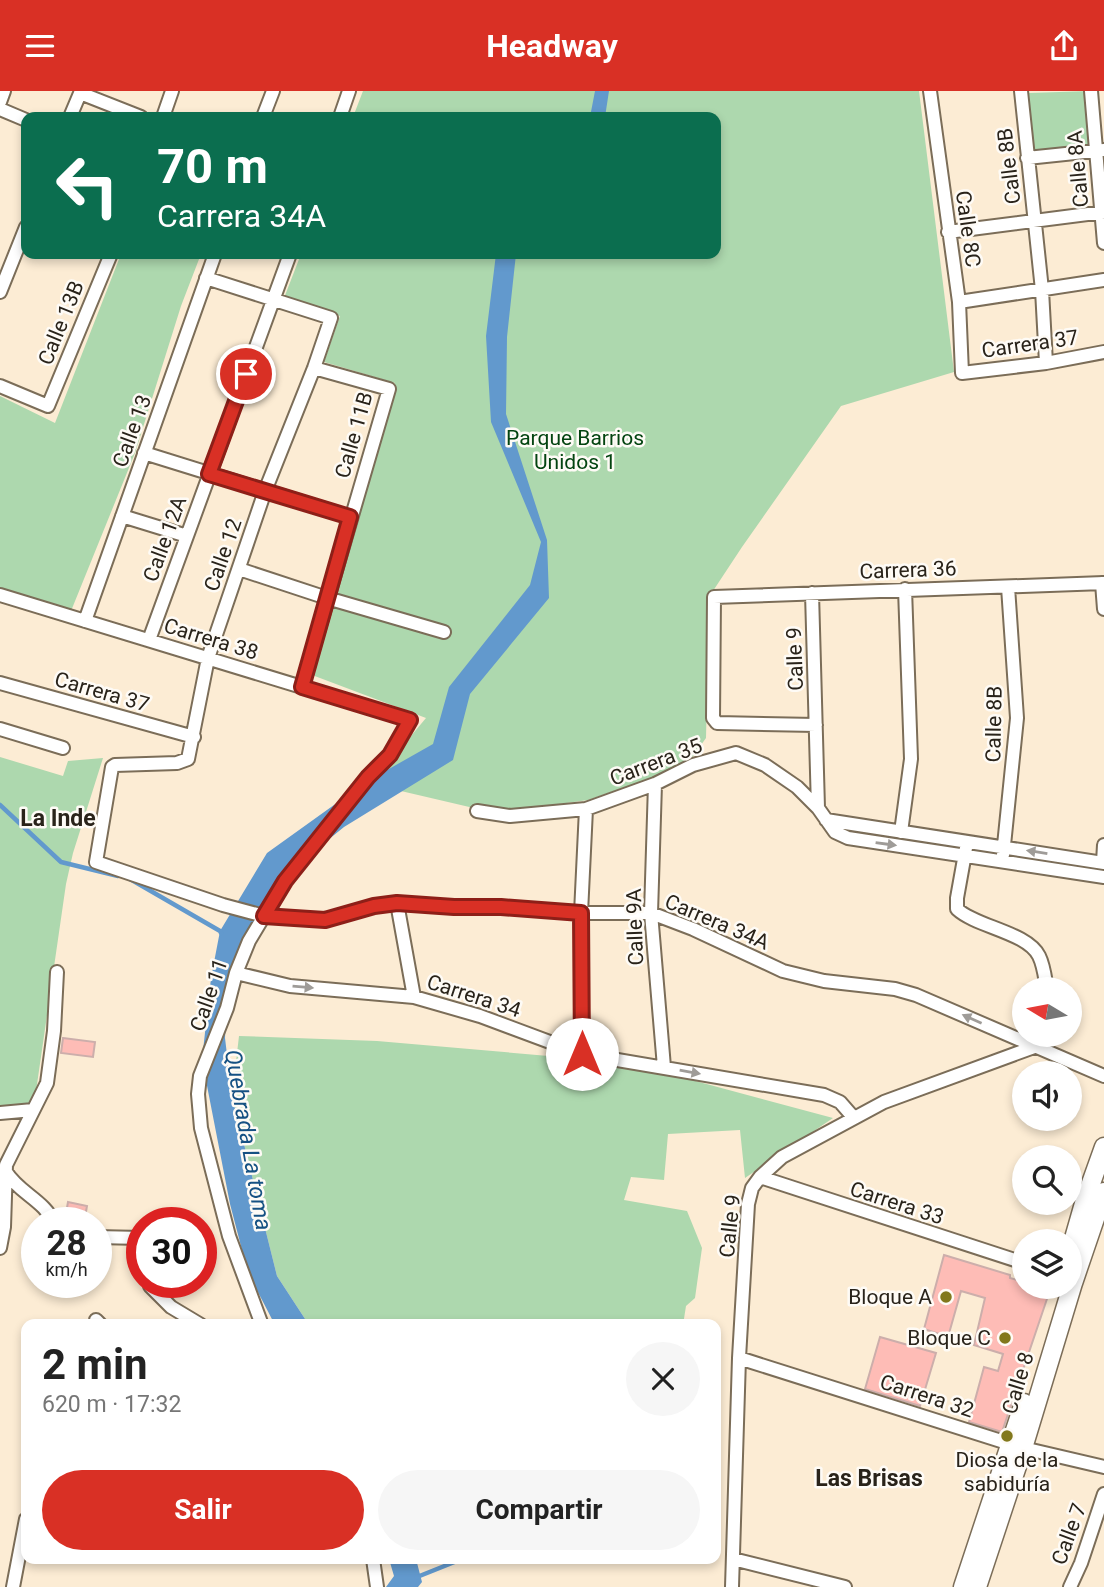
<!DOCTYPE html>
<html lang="es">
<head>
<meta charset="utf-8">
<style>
  body { margin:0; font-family:Roboto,sans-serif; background:#f6f6f6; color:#222; height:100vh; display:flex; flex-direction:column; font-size:26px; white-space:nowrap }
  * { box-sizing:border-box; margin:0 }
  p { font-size:23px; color:#767676 }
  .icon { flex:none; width:38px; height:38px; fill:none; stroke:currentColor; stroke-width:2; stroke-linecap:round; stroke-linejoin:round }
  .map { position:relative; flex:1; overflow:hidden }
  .drawer { position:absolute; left:21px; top:1228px; width:700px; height:245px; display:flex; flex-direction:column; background:#fff; border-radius:14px; box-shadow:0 4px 10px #0003 }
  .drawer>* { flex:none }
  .guide { position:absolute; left:21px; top:21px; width:700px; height:147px; border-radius:14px; box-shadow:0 4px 10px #0003; background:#0b6e4f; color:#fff; overflow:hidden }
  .needle { width:46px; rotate:280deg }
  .controls { position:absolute; left:1012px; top:886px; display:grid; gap:14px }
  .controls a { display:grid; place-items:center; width:70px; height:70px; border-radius:50%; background:#fff; box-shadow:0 4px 10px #0003; font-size:35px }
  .speed { position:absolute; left:21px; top:1116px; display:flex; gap:14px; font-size:35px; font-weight:700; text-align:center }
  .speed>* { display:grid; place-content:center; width:91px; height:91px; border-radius:50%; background:#fff; box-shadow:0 4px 10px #0003; line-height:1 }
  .speed small { font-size:18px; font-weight:400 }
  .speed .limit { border:10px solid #d22; background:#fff; color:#111 }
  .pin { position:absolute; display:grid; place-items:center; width:60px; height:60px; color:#fff; margin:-30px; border:4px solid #fff; border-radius:50%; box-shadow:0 2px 7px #0007 }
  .me { position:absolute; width:77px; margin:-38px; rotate:0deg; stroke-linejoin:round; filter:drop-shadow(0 0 5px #0008) }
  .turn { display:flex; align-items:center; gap:24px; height:147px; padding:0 21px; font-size:32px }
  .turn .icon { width:91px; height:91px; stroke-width:2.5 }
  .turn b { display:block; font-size:49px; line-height:60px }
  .round { display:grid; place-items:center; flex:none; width:74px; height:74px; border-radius:37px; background:#f6f6f6 }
  .headline { display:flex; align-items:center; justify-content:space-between; height:119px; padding:0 21px }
  h1 { font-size:42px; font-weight:700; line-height:52px }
  .primary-button { display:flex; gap:14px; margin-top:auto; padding:14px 21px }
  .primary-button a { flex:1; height:80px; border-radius:42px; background:#d93025; color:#fff; font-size:28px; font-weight:700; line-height:80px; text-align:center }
  .primary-button a+a { background:#f6f6f6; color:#222 }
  header { display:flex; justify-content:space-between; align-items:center; height:91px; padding:0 21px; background:#d93025; color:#fff; font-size:32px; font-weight:700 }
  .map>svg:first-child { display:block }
</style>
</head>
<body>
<header><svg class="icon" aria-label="menu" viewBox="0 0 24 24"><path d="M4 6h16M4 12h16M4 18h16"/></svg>Headway<svg class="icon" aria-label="share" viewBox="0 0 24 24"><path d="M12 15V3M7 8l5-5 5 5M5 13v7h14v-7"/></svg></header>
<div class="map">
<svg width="1104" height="1496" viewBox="0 0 1104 1496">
  <rect width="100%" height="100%" fill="#fcecd4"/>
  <path fill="#add8ae" d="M 363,0 L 919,0 L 954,281 L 841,315 L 742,456 L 709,506 L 706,647 L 689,671 L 662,683 L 588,709 L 495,722 L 371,693 L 426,627 L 312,584 L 395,292 L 324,271 L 340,225 L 284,207 L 301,163 L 716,163 L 716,26 L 353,26 Z
    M 1090,0 L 1093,57 L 1033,63 L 1029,2 Z
    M 121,163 L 201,163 L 181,215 L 135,362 L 71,520 L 0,498 L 0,305 L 55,332 Z
    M 0,666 L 63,685 L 68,670 L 103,667 L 73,762 L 66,793 L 34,1014 L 0,1016 Z
    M 239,945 L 377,950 L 583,968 L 662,981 L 833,1027 L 745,1087 L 740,1039 L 668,1043 L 664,1089 L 631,1086 L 624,1109 L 687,1120 L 702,1157 L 695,1207 L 686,1215 L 683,1234 L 309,1234 L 277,1185 L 232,1005 Z"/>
  <path fill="#6299cd" d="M 595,0 L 609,0 L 605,26 L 590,26 Z
    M 496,163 L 516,163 L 507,246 L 506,323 L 547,449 L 549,507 L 470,603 L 453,669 L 344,736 L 276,791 L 228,883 L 225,947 L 232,1005 L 277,1185 L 309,1234 L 275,1234 L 248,1182 L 230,1113 L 202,969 L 211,887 L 220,840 L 267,762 L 366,691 L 433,653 L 449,596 L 530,494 L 541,451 L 491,331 L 486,245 Z
    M 389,1468 L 416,1468 L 422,1491 L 418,1496 L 386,1496 L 394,1485 Z"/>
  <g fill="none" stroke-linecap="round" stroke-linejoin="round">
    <path stroke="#6299cd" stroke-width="4.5" d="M 0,714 L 61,771 L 118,785
      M 130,788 L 220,840 L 221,842
      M 417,1486 L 462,1468"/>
  </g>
  <path fill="#febcb6" stroke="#ccaeab" stroke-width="2" d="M 63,947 L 95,951 L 93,966 L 61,962 Z
    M 68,1111 L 87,1115 L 84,1132 L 65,1128 Z
    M 944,1164 L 1010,1184 L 1010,1187 L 1024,1191 L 1024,1195 L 1038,1195 L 1050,1199 L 1002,1341 L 969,1331 L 984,1276 L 998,1280 L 1003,1263 L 974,1254 L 985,1207 L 961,1200 L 948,1246 L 924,1238 Z
    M 880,1246 L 936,1262 L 920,1315 L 865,1298 Z"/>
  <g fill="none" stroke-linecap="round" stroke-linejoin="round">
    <g stroke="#7b6d58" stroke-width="16">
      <path id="minor" d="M 930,0 L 959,211 L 962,282 L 1046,272 L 1104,261
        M 1021,0 L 1042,199 L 1046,272
        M 1091,0 L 1104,152
        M 80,2 L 141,26
        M 0,11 L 4,0
        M 0,18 L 26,29
        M 70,26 L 81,0
        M 163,26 L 172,0
        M 263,26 L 273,0
        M 340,26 L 349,0
        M 1027,67 L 1104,59
        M 948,141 L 1104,121
        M 206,187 L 331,227 L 314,277 L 265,400 L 208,567 L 188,668 L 177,672 L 115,674 L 112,676 L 96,771 L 223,814 L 264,825 L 325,829 L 374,815 L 397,812 L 454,816 L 501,816 L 581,822 L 651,822 L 693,838 L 783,880 L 824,890 L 895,898 L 916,904 L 1104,985
        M 0,201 L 26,136
        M 959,211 L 1104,189
        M 0,295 L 48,315 L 111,163
        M 144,362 L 350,426
        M 122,425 L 187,445
        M 239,478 L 327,507 L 444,541
        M 1102,492 L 1104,518
        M 812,502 L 818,717
        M 0,504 L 410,629 L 390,664 L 368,686 L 285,790 L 249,850 L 236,882 L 227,917 L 200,985 L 198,1003 L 201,1037 L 229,1145 L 262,1234
        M 85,530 L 215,163
        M 149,549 L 290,163
        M 0,592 L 194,646
        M 302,596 L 389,298 L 314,277
        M 816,634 L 717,632 L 713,627 L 714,506 L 1104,492
        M 0,638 L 63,657
        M 655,693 L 651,822 L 664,976
        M 477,720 L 510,725 L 586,718 L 655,693 L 693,674 L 736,662 L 765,674 L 797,696 L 818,717 L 835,741 L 848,747 L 1104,786
        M 826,729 L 1104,772
        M 901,741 L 911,668 L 905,498
        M 966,757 L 957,807 L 957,818 C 976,836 1027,841 1039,865 C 1044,875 1045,887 1047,898
        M 1003,764 L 1017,627 L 1008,496
        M 1103,771 L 1104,754
        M 397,812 L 414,906
        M 236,882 L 290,895 L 414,906 L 480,925 L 582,963 L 824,1004 L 840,1011 L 854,1027
        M 582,963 L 581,822 L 586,718
        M 0,1022 L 33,1019
        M 6,1081 C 19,1102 45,1110 54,1132
        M 760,1086 L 1024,1172
        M 96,1146 L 142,1147
        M 0,1157 L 4,1136 L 6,1074 L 47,992 L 54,940 L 57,881
        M 150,1195 L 171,1216 L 201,1234
        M 96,1229 L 101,1234
        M 739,1267 L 1023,1357 L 1104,1376
        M 373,1468 L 377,1496
        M 733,1468 L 845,1496
        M 13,1496 L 26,1428
        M 732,1496 L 739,1267 L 748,1113 L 752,1097 L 760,1086 L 782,1066 L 884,1011 L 1034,956
        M 1070,1496 L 1081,1472 L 1104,1403"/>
    </g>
    <g stroke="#7b6d58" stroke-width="21">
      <path id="secondary" d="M 1069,1165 L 1085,1109 L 1104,1056
        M 963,1496 L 1024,1312
        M 977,1496 L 1023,1357 L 1073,1192 L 1104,1101"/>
    </g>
    <use href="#minor" stroke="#fff" stroke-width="12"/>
    <use href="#secondary" stroke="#fff" stroke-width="18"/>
  </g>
  <defs><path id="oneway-solid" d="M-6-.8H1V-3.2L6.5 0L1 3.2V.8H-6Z" transform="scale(1.75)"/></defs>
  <g fill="#9f9c98">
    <use href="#oneway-solid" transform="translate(886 753) rotate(8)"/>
    <use href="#oneway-solid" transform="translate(1037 761) rotate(-171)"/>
    <use href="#oneway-solid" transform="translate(303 896) rotate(5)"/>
    <use href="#oneway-solid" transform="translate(972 928) rotate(-156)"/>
    <use href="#oneway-solid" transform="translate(690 981) rotate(10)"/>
  </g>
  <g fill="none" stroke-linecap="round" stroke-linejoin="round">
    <g stroke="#8d1f18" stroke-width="18">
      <path id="route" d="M 246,283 L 209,383 L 350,426 L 302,596 L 410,629 L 390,664 L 368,686 L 285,790 L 264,825 L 325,829 L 374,815 L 397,812 L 454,816 L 501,816 L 581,822 L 582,963"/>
    </g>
    <use href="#route" stroke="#d93025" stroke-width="12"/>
  </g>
  <g fill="#82781c" stroke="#fefbf6" stroke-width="2.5">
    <circle cx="946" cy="1206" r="7"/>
    <circle cx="1005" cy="1247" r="7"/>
    <circle cx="1007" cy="1345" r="7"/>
  </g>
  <g text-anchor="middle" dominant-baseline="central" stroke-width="5" stroke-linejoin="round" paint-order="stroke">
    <g font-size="21" fill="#29231a" stroke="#fefbf6">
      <text transform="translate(1009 75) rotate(-97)">Calle 8B</text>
      <text transform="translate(1078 78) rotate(-95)">Calle 8A</text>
      <text transform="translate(968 138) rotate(82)">Calle 8C</text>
      <text transform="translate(61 232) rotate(-68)">Calle 13B</text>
      <text transform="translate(1030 253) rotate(-8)">Carrera 37</text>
      <text transform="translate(132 340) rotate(-70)">Calle 13</text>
      <text transform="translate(354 344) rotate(-74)">Calle 11B</text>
      <text transform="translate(165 448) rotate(-70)">Calle 12A</text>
      <text transform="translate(223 464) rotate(-71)">Calle 12</text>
      <text transform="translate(908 479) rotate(-2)">Carrera 36</text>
      <text transform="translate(211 548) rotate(17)">Carrera 38</text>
      <text transform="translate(795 568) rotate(-92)">Calle 9</text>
      <text transform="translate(102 601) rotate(16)">Carrera 37</text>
      <text transform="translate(994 633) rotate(-89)">Calle 8B</text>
      <text transform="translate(656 671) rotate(-21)">Carrera 35</text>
      <text transform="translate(717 831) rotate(23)">Carrera 34A</text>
      <text transform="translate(635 836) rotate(-92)">Calle 9A</text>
      <text transform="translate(209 904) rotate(-71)">Calle 11</text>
      <text transform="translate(474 905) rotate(18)">Carrera 34</text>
      <text transform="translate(897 1112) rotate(18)">Carrera 33</text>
      <text transform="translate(730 1135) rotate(-84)">Calle 9</text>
      <text transform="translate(1018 1292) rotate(-73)">Calle 8</text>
      <text transform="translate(927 1305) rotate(18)">Carrera 32</text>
      <text transform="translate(1069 1443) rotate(-70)">Calle 7</text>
    </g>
    <g font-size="21" fill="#034410" stroke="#fefbf6">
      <text x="575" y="347">Parque Barrios<tspan x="575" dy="24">Unidos 1</tspan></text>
    </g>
    <g font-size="21" fill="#29231a" stroke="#fefbf6" text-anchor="end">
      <text x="932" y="1206">Bloque A</text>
      <text x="991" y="1247">Bloque C</text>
      <text x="1007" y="1369" text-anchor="middle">Diosa de la<tspan x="1007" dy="24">sabiduría</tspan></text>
    </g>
    <g font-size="23" font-weight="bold" fill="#29231a" stroke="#fefbf6">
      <text x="58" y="727">La Inde</text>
      <text x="869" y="1387">Las Brisas</text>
    </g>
    <g font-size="23" font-style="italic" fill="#155183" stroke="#fefbf6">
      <text transform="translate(248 1049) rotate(80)">Quebrada La toma</text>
    </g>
  </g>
</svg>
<div class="controls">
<a><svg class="needle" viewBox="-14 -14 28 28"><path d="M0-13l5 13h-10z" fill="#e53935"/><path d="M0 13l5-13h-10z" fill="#767676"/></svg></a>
<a><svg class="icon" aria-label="sound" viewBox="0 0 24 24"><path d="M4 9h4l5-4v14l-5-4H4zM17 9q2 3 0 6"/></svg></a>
<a><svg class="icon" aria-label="search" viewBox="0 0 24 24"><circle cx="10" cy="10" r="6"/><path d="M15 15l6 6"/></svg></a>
<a><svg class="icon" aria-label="layers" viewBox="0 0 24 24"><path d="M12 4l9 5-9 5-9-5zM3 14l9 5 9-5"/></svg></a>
</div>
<div class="speed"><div>28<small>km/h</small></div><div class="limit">30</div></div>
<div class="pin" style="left:246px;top:283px;background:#d93025"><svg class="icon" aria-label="arrive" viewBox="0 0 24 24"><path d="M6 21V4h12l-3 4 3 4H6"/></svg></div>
<svg class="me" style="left:582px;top:963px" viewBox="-20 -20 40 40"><circle r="19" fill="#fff"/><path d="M0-13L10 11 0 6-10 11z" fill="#d93025"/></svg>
<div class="guide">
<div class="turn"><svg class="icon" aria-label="left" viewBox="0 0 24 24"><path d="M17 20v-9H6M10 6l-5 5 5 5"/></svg><div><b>70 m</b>Carrera 34A</div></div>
</div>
<section class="drawer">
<div class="headline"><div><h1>2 min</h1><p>620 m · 17:32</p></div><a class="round"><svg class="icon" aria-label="close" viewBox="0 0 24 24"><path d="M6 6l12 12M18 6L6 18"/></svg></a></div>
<div class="primary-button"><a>Salir</a><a>Compartir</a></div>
</section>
</div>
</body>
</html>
